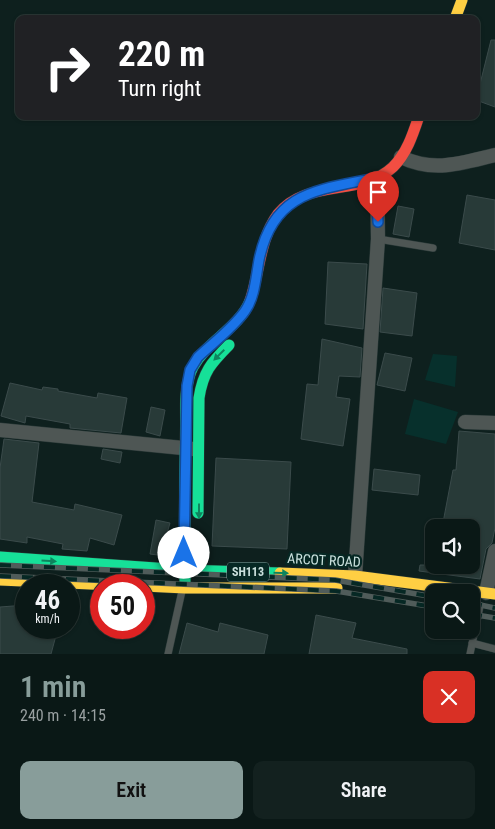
<!DOCTYPE html>
<html lang="en">
<head>
<meta charset="utf-8">
<style>
  body { margin:0; font-family:"Roboto Condensed",sans-serif; background:#13211f; color:#f1f3f6; height:100vh; display:flex; flex-direction:column; font-size:19px; white-space:nowrap }
  * { box-sizing:border-box; margin:0 }
  p { font-size:16px; color:#99a0a1 }
  .icon { flex:none; width:28px; height:28px; fill:none; stroke:currentColor; stroke-width:2; stroke-linecap:round; stroke-linejoin:round }
  .map { position:relative; height:654px; overflow:hidden }
  .drawer { display:flex; flex-direction:column; background:#0a1816; flex:1 }
  .drawer>* { flex:none }
  .hud { position:absolute; left:15px; top:15px; width:465px; height:105px; border-radius:10px; box-shadow:0 1px 4px #0004,0 0 0 1px #2a3735; background:#202124; color:#fff; overflow:hidden }
  .tools { position:absolute; left:425px; top:519px; display:grid; gap:10px }
  .tools a { display:grid; place-items:center; width:55px; height:55px; border-radius:10px; background:#0a1816; box-shadow:0 1px 4px #0004,0 0 0 1px #2a3735; font-size:25px }
  .speed { position:absolute; left:15px; top:574px; display:flex; gap:10px; font-size:25px; font-weight:700; text-align:center }
  .speed>* { display:grid; place-content:center; width:65px; height:65px; border-radius:50%; background:#0a1816; box-shadow:0 1px 4px #0004,0 0 0 1px #2a3735; line-height:1 }
  .speed small { font-size:12px; font-weight:400 }
  .speed .limit { border:8px solid #d22; background:#fff; color:#111 }
  .pin { position:absolute; display:grid; place-items:center; width:42px; height:42px; color:#fff; margin:-51px -21px; border-radius:50% 50% 50% 0; rotate:-45deg; box-shadow:0 0 5px #0007 }
  .pin .icon { rotate:45deg }
  .me { position:absolute; width:55px; margin:-28px; rotate:0deg; stroke-linejoin:round; filter:drop-shadow(0 0 4px #0008) }
  .turn { display:flex; align-items:center; gap:18px; height:105px; padding:0 20px; font-size:22px }
  .turn .icon { width:65px; height:65px; stroke-width:2.5 }
  .turn b { display:block; font-size:35px; line-height:42px }
  .round { display:grid; place-items:center; flex:none; width:52px; height:52px; border-radius:10px; background:#13211f }
  .summary { display:flex; align-items:center; justify-content:space-between; height:85px; padding:0 20px }
  h1 { font-size:30px; font-weight:600; line-height:38px; color:#889d9a }
  .button { display:flex; gap:10px; margin-top:auto; padding:10px 20px }
  .button a { flex:1; height:58px; border-radius:10px; background:#889d9a; color:#111; font-size:20px; font-weight:600; line-height:58px; text-align:center }
  .button a+a { background:#13211f; color:#f1f3f6 }
  .map>svg:first-child { display:block }
</style>
</head>
<body>
<div class="map">
<svg width="495" height="654" viewBox="0 0 495 654">
  <rect width="100%" height="100%" fill="#0e201e"/>
  <path fill="#07302c" d="M 433,354 L 457,356 L 455,387 L 425,380 Z
    M 414,399 L 458,412 L 446,444 L 405,434 Z"/>
  <path fill="#283a38" stroke="#3b4b4b" d="M 491,40 L 495,40 L 495,107 L 476,100 Z
    M 467,195 L 495,200 L 495,250 L 459,243 Z
    M 398,206 L 414,209 L 409,237 L 393,234 Z
    M 328,262 L 367,264 L 363,329 L 325,324 Z
    M 383,288 L 417,293 L 412,336 L 380,332 Z
    M 322,339 L 362,348 L 360,377 L 339,376 L 336,397 L 350,399 L 343,446 L 301,439 L 307,384 L 318,385 Z
    M 385,353 L 412,358 L 405,391 L 377,385 Z
    M 10,383 L 42,390 L 43,387 L 58,389 L 58,391 L 97,398 L 98,393 L 127,398 L 121,433 L 70,428 L 70,424 L 26,416 L 25,423 L 1,416 Z
    M 151,407 L 165,410 L 160,436 L 146,432 Z
    M 459,431 L 495,434 L 495,528 L 492,543 L 486,549 L 480,579 L 419,571 L 420,565 L 471,565 L 471,543 L 474,528 L 442,528 L 453,470 L 456,470 Z
    M 4,439 L 39,443 L 32,502 L 74,510 L 75,504 L 122,515 L 114,545 L 90,538 L 87,551 L 62,549 L 63,544 L 27,537 L 27,543 L 0,539 L 0,468 Z
    M 103,449 L 122,452 L 120,463 L 101,459 Z
    M 216,458 L 291,462 L 287,549 L 212,546 Z
    M 374,469 L 420,475 L 418,495 L 372,490 Z
    M 156,520 L 170,523 L 166,537 L 173,539 L 173,557 L 150,554 Z
    M 26,605 L 26,628 L 58,628 L 51,654 L 0,654 L 0,607 Z
    M 316,615 L 356,623 L 352,638 L 407,649 L 407,654 L 309,654 Z
    M 187,623 L 218,632 L 220,623 L 268,635 L 264,654 L 179,654 Z"/>
  <g fill="none" stroke-linecap="round" stroke-linejoin="round">
    <g stroke="#2a3938" stroke-width="8">
      <path id="lane" d="M 378,239 L 433,248
        M 472,643 L 495,649
        M 168,654 L 182,591
        M 470,654 L 480,606"/>
    </g>
    <g stroke="#2a3938" stroke-width="15">
      <path id="street" d="M 401,157 C 434,173 461,163 495,155
        M 465,422 L 495,423
        M 0,430 L 193,449
        M 355,576 L 378,239 L 377,178
        M 486,593 L 495,551"/>
    </g>
    <g stroke="#2a3938" stroke-width="12">
      <path id="fast" d="M 198,513 L 199,398 C 203,372 211,363 229,345
        M 0,557 L 184,570 L 280,573
        M 185,586 C 185,533 184,479 186,426 C 186,407 184,384 193,367 C 207,341 239,328 250,301"/>
    </g>
    <g stroke="#2a3938" stroke-width="12">
      <path id="slow" d="M 455,19 L 462,0
        M 280,573 L 355,576 L 495,594
        M 0,580 L 113,585
        M 144,586 L 185,588 L 337,588"/>
    </g>
    <g stroke="#2a3938" stroke-width="12">
      <path id="jam" d="M 250,301 C 260,272 259,240 278,214 C 307,178 361,197 393,167 C 407,153 413,134 419,116"/>
    </g>
    <use href="#lane" stroke="#4e5654" stroke-width="7"/>
    <use href="#street" stroke="#4e5654" stroke-width="14"/>
    <use href="#fast" stroke="#16e098" stroke-width="11"/>
    <use href="#slow" stroke="#ffcf43" stroke-width="11"/>
    <use href="#jam" stroke="#f24e42" stroke-width="11"/>
    <g stroke="#505c5a" stroke-width="5.5">
      <path id="rail" d="M 0,565 L 335,580 L 434,597
        M 0,576 L 336,591 L 434,607
        M 471,603 L 495,608
        M 471,614 L 495,618"/>
    </g>
    <use href="#rail" stroke="#062824" stroke-width="4" stroke-dasharray="11" stroke-linecap="butt"/>
  </g>
  <defs><path id="oneway-solid" d="M-6-.8H1V-3.2L6.5 0L1 3.2V.8H-6Z" transform="scale(1.25)"/></defs>
  <g fill="#0e845e">
    <use href="#oneway-solid" transform="translate(219 355) rotate(135)"/>
    <use href="#oneway-solid" transform="translate(199 511) rotate(90)"/>
    <use href="#oneway-solid" transform="translate(49 561) rotate(4)"/>
    <use href="#oneway-solid" transform="translate(281 573) rotate(1)"/>
  </g>
  <g fill="none" stroke-linecap="round" stroke-linejoin="round">
    <g stroke="#114b97" stroke-width="12">
      <path id="route" d="M 184,553 L 187,386 L 190,370 L 198,357 C 214,342 233,328 245,311 C 255,297 256,276 259,260 C 273,191 318,190 376,178 L 378,222"/>
    </g>
    <use href="#route" stroke="#1a73e8" stroke-width="9"/>
  </g>
  <g text-anchor="middle" dominant-baseline="central" stroke-width="4.5" stroke-linejoin="round" paint-order="stroke">
    <rect fill="#062824" stroke="#8fa9a6" stroke-width="1" x="227" y="562.5" width="42" height="19" rx="4"/>
    <g font-size="12" font-weight="bold" fill="#cae0dd">
      <text x="248" y="572">SH113</text>
    </g>
    <g font-size="14" fill="#cae0dd" stroke="#062824">
      <text transform="translate(324 560) rotate(3)">ARCOT ROAD</text>
    </g>
  </g>
</svg>
<div class="tools">
<a><svg class="icon" aria-label="sound" viewBox="0 0 24 24"><path d="M4 9h4l5-4v14l-5-4H4zM17 9q2 3 0 6"/></svg></a>
<a><svg class="icon" aria-label="search" viewBox="0 0 24 24"><circle cx="10" cy="10" r="6"/><path d="M15 15l6 6"/></svg></a>
</div>
<div class="speed"><div>46<small>km/h</small></div><div class="limit">50</div></div>
<div class="pin" style="left:378px;top:222px;background:#d93025"><svg class="icon" aria-label="arrive" viewBox="0 0 24 24"><path d="M6 21V4h12l-3 4 3 4H6"/></svg></div>
<svg class="me" style="left:184px;top:553px" viewBox="-20 -20 40 40"><circle r="19" fill="#fff"/><path d="M0-13L10 11 0 6-10 11z" fill="#1a73e8"/></svg>
<div class="hud">
<div class="turn"><svg class="icon" aria-label="right" viewBox="0 0 24 24"><path d="M7 20v-9h11M14 6l5 5-5 5"/></svg><div><b>220 m</b>Turn right</div></div>
</div>
</div>
<section class="drawer">
<div class="summary"><div><h1>1 min</h1><p>240 m · 14:15</p></div><a class="round" style="background:#d93025;color:#fff"><svg class="icon" aria-label="close" viewBox="0 0 24 24"><path d="M6 6l12 12M18 6L6 18"/></svg></a></div>
<div class="button"><a>Exit</a><a>Share</a></div>
</section>
</body>
</html>
